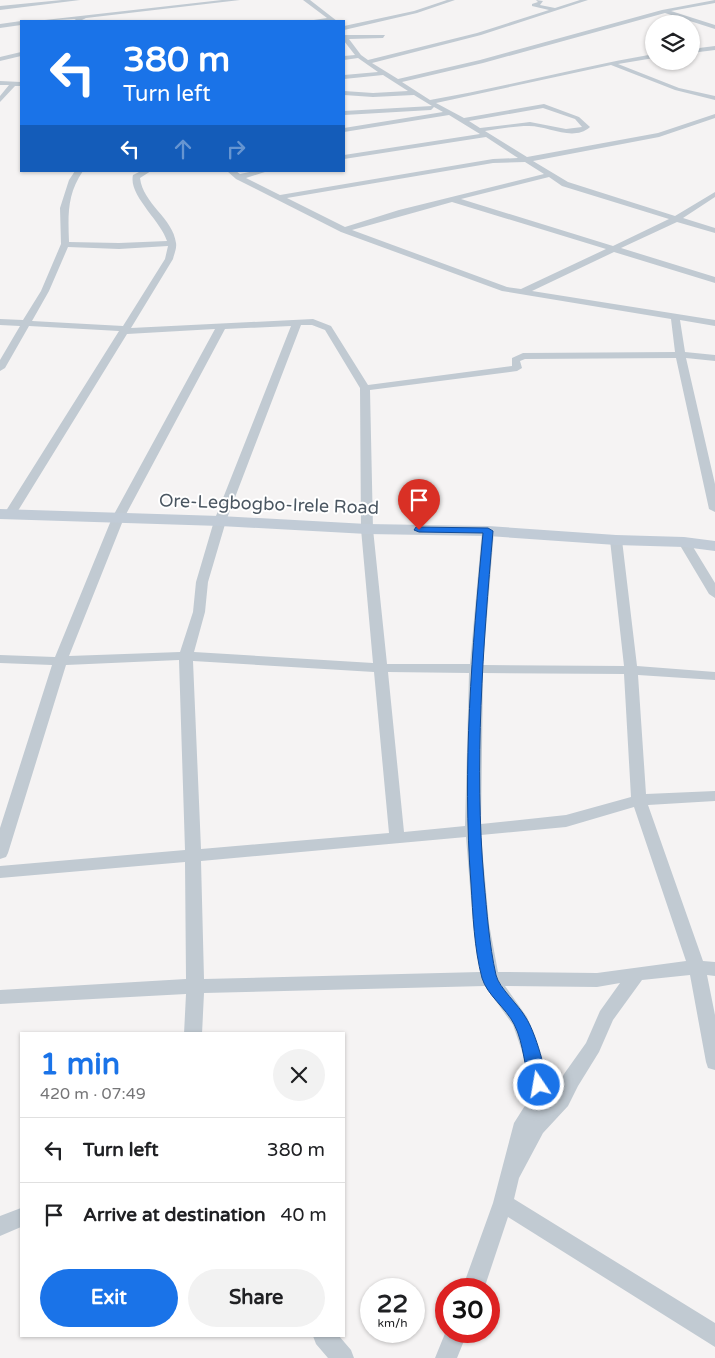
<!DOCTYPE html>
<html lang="en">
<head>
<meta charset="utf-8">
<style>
  body { margin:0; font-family:"Varela Round",sans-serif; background:#f2f2f2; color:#202124; height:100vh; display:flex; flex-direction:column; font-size:19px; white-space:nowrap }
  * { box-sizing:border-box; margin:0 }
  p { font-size:16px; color:#757577 }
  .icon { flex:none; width:28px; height:28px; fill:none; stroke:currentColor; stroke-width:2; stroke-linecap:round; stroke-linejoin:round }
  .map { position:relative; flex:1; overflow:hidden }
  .sheet { position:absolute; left:20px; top:1032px; width:325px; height:305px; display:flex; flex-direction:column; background:#fff; border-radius:0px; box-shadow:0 1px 4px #0004 }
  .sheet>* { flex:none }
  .top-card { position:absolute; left:20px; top:20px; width:325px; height:152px; border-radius:0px; box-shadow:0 1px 4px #0004; background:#1a73e8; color:#fff; overflow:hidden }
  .fabs { position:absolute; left:645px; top:15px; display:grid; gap:10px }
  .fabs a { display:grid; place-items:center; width:55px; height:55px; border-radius:50%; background:#fff; box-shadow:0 1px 4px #0004; font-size:25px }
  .speed { position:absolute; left:360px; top:1278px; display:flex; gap:10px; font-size:25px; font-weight:700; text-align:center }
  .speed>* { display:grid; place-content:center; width:65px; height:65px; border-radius:50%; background:#fff; box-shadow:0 1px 4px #0004; line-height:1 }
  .speed small { font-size:12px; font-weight:400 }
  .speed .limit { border:8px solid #d22; background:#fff; color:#111 }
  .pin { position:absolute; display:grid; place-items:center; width:42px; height:42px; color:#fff; margin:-51px -21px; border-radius:50% 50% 50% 0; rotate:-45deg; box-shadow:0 0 5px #0007 }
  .pin .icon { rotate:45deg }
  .me { position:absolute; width:55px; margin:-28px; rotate:348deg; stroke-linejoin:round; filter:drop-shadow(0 0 4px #0008) }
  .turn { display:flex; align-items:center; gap:18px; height:105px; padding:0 20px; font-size:22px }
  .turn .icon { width:65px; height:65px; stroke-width:2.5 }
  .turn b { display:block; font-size:35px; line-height:42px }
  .lanes { display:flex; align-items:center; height:48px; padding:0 20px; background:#0003; justify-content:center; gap:25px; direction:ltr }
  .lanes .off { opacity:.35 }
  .round { display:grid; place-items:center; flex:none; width:52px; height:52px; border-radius:26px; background:#f2f2f2 }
  .headline { display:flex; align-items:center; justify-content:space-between; height:85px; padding:0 20px }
  h1 { font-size:30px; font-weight:700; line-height:38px; color:#1a73e8 }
  .button { display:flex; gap:10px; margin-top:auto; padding:10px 20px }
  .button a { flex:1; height:58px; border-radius:30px; background:#1a73e8; color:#fff; font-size:20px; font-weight:700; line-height:58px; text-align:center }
  .button a+a { background:#f2f2f2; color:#202124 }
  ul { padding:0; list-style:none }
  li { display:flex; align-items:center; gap:15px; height:65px; padding:0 20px; border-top:1px solid #e0e0e0 }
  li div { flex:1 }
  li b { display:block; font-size:19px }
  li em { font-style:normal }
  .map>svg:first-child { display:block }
</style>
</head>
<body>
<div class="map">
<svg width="715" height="1358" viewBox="0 0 715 1358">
  <rect width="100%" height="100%" fill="#f5f3f3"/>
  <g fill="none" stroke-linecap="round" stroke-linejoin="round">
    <path fill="#c1cad2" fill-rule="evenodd" d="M 62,0 L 80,0 L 0,10 L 0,6 Z
      M 222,0 L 240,0 L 86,18 L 80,21 L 73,21 L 76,19 L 36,21 Z
      M 303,0 L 310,0 L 337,21 L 307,21 L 327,18 Z
      M 447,0 L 455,0 L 417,13 L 344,30 L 344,26 L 414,11 Z
      M 536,0 L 543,1 L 540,5 L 555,8 L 580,0 L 588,0 L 481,35 L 372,63 L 398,79 L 480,60 L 662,10 L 715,0 L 715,3 L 671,11 L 715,25 L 715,29 L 665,13 L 483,63 L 402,82 L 430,100 C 505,87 579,67 654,54 L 654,58 L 618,64 L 679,88 L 715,96 L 715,100 L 675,90 L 611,65 L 436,103 L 464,118 L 544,104 L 579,117 L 590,127 C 573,142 549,126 529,126 C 514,126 500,129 485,131 L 527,157 L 658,133 L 715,114 L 715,118 L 659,137 L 533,161 L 568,182 L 675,216 L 715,192 L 715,197 L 683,218 L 715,228 L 715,233 L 677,222 L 621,248 L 715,277 L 715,283 L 614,252 L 532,291 L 715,320 L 715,326 L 680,320 L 685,352 L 715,355 L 715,361 L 686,358 L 715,484 L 715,512 L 709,509 L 676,358 L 525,359 L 520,361 L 522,368 L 517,371 L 370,390 L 373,529 L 387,664 L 470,664 L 482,531 L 488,527 L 494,531 L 483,665 L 624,666 L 610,540 L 616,536 L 622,540 L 637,666 L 715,672 L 715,680 L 638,675 L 646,794 L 715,791 L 715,801 L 648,805 L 703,961 L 715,962 L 715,976 L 707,975 L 715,1015 L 715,1070 L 708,1068 L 706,1062 L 690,975 L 642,980 L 613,1020 L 599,1052 L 578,1086 L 568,1106 L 543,1133 L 519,1178 L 514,1199 L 715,1323 L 715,1347 L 508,1217 L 484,1289 L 462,1289 L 493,1203 L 514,1123 L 526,1104 L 530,1085 L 524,1057 L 513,1025 L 485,986 L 204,993 L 202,1034 L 184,1034 L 186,994 L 0,1004 L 0,990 L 186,979 L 185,862 L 0,878 L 0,866 L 185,850 L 179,660 L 66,665 L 8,853 L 6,857 L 0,859 L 0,828 L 52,665 L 0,663 L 0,655 L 55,657 L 112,518 L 215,329 L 127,334 L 16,514 L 14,516 L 6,516 L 4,514 L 119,331 L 29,326 L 5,368 L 0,371 L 0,360 L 20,326 L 0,325 L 0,319 L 23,320 L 41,291 L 61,244 L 60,208 L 69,180 L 75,171 L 83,171 C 67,194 68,215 69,242 L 119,243 L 167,241 C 161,221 128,195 133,175 L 141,171 L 151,171 L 140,178 C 143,204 173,218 176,243 C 177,248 174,254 173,259 L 131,328 L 313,319 L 331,326 L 368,385 L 512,366 L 512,358 L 523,353 L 675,352 L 671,319 L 502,291 L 341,232 L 236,179 L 227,171 L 236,171 L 240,174 L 254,171 L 268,171 L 246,178 L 280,195 L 493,159 L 518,158 L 486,137 L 344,159 L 344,155 L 480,134 L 449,115 L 344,132 L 344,128 L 443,112 L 434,107 L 431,110 L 344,115 L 344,111 L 432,106 L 414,95 L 373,97 L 344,95 L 344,91 L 373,93 L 408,91 L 383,75 L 344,79 L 344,75 L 378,72 L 358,58 L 344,60 L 344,56 L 355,55 L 344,41 L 344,35 L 385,35 L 383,38 L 349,39 L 361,55 L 368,60 L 477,33 L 549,10 L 532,6 L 532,4 L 538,2 ZM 543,108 L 575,119 L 582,127 L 566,129 L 530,122 L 480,128 L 469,121 ZM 525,162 L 544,174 L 399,210 L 345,227 L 287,198 L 493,163 ZM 549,177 L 562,186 L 669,219 L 613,246 L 461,199 ZM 452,202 L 606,249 L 521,289 L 507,287 L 352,230 ZM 168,246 L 165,259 L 123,326 L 32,321 L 49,291 L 68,247 L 119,249 ZM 301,325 L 312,325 L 325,330 L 360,388 L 361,529 L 373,663 L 194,652 L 205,612 L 208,582 L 226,521 ZM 291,326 L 214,521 L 196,582 L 193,612 L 180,652 L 69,656 L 124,518 L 225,329 ZM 193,661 L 374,672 L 389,833 L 201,849 ZM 388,672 L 469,673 L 465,826 L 404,832 ZM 483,673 L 624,674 L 631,797 L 566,815 L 481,824 ZM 634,807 L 686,961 L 597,973 L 498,972 L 489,924 L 481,835 L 566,827 ZM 466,837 L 473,924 L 480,972 L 204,979 L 201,861 ZM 620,983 L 600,1011 L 586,1043 L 564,1074 L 554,1094 L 545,1104 L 548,1085 L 542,1057 L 527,1017 L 505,986 L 597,987 Z
      M 21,21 L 21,25 L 0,28 L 0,24 Z
      M 715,46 L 715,50 L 691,53 L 691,49 Z
      M 21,52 L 21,56 L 0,61 L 0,57 Z
      M 0,81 L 21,82 L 21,86 L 15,86 L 0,102 L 0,96 L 9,85 L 0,85 Z
      M 684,538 L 690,542 L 715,583 L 715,598 L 709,594 L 678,542 Z
      M 21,1208 L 21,1227 L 0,1236 L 0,1216 Z
      M 446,1331 L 468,1331 L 457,1358 L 435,1358 Z
      M 313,1336 L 339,1336 L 351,1350 L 354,1358 L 328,1358 L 316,1344 Z"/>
    <path fill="#c1cbd6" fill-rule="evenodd" d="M 0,509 L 220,516 L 367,524 L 488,526 L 616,535 L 684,537 L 715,541 L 715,551 L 684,547 L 616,545 L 488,536 L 367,534 L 220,526 L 0,519 Z"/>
  </g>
  <path fill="#1a73e8" stroke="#114b97" d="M 416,527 L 488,528 L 493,531 C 483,647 474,764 484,881 C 487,912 489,944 496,975 C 499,988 519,1005 526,1018 C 534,1029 550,1078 544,1089 L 539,1091 L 533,1089 C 523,1069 525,1045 514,1024 C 506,1008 487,995 482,978 C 474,948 473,915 471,884 C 462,767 472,650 483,533 L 419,532 L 414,530 Z"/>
  <g text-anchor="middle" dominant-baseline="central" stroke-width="4" stroke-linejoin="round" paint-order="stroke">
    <g font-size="18" fill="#4a5661" stroke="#fff">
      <text transform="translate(269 504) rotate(2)">Ore-Legbogbo-Irele Road</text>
    </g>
  </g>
</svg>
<div class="fabs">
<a><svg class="icon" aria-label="layers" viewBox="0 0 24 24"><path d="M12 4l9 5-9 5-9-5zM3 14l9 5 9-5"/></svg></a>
</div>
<div class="speed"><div>22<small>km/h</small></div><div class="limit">30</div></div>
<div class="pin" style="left:419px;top:530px;background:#d93025"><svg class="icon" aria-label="arrive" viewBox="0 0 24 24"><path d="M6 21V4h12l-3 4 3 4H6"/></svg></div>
<svg class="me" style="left:539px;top:1085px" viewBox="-20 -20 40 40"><circle r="17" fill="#1a73e8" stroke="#fff" stroke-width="3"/><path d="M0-11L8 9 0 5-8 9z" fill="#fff"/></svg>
<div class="top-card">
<div class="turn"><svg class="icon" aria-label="left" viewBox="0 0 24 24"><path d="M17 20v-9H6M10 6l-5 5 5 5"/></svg><div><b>380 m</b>Turn left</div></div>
<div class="lanes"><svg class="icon" aria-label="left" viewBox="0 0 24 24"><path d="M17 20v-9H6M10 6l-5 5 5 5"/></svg><svg class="icon off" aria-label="ahead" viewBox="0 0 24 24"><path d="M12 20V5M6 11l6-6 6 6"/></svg><svg class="icon off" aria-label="right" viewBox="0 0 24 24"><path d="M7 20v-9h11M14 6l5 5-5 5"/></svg></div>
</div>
<section class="sheet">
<div class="headline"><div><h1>1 min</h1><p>420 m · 07:49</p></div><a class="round"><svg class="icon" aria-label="close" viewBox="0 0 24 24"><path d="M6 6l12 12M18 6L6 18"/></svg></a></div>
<ul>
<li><svg class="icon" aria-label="left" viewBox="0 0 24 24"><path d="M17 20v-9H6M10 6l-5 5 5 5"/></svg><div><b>Turn left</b></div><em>380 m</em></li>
<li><svg class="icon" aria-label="arrive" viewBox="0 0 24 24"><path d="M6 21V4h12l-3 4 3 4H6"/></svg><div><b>Arrive at destination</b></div><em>40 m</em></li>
</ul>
<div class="button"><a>Exit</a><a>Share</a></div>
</section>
</div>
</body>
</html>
